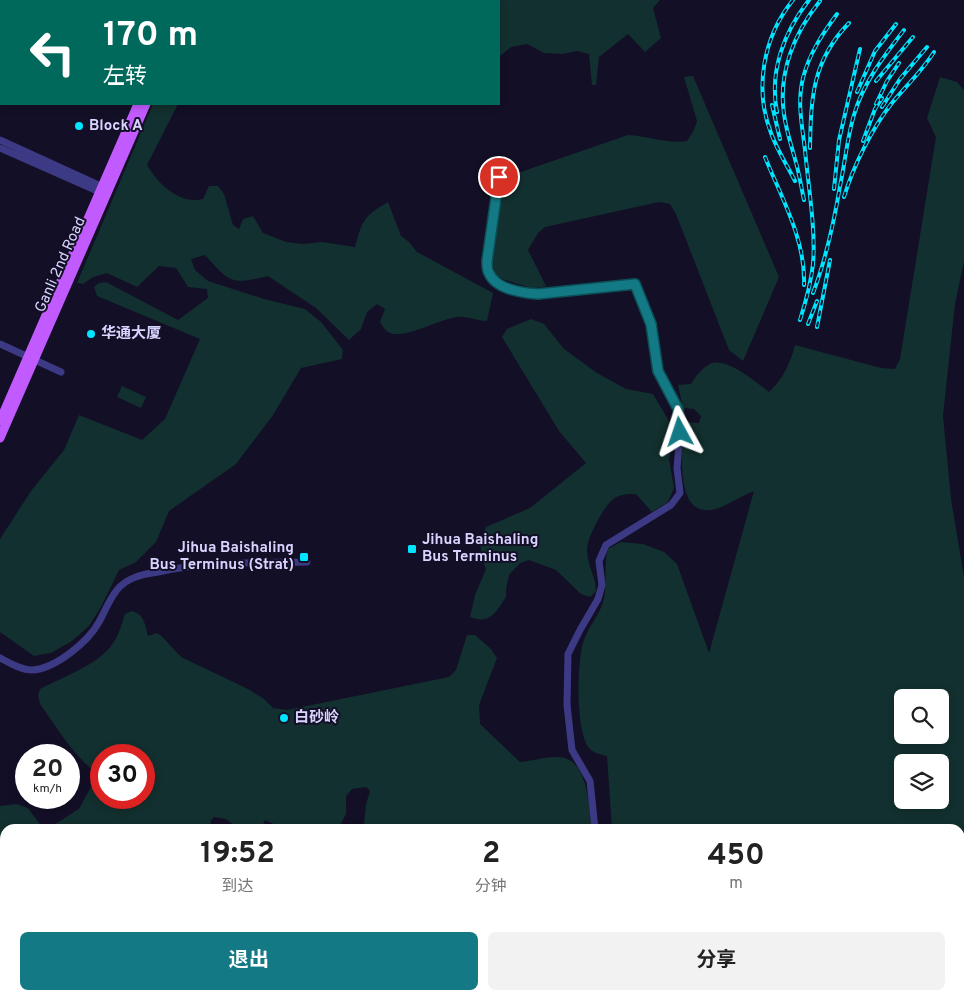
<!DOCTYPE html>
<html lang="zh">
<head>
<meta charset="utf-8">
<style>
  body { margin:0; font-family:Overpass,"Noto Sans SC",sans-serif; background:#f2f2f2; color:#222; height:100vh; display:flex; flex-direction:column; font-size:19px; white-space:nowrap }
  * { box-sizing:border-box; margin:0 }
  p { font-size:16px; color:#767676 }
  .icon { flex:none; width:28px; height:28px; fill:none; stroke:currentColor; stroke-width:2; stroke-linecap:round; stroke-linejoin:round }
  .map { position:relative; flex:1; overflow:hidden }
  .sheet { position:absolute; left:0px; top:824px; width:965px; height:176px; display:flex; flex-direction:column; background:#fff; border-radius:15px 15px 0 0; box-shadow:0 2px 8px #0003 }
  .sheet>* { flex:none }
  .hud { position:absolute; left:0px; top:0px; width:500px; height:105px; box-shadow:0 2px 8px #0003; background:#00695c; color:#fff; overflow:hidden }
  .controls { position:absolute; left:894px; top:689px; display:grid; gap:10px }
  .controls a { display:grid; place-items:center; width:55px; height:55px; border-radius:8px; background:#fff; box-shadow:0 2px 8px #0003; font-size:25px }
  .speed { position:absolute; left:15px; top:744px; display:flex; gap:10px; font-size:25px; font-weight:700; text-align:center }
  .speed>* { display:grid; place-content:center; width:65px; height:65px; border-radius:50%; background:#fff; box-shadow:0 2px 8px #0003; line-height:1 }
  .speed small { font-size:12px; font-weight:400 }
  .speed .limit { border:8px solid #d22; background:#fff; color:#111 }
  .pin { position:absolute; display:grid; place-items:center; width:42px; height:42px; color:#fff; margin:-21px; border:2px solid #fff; border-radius:50%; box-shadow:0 1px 5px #0007 }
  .me { position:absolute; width:55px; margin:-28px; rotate:355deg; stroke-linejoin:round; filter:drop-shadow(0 0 4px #0008) }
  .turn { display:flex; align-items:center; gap:18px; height:105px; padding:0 20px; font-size:22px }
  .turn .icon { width:65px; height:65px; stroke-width:2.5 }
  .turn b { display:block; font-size:35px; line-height:42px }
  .eta { display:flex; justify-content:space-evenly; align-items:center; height:85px; text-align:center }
  .eta b { font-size:30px; font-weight:700; line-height:35px }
  .button { display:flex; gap:10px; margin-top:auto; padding:10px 20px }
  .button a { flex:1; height:58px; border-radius:8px; background:#137a85; color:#fff; font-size:20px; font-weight:700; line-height:58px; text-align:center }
  .button a+a { background:#f2f2f2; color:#222 }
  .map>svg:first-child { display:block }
</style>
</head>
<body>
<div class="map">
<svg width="964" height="999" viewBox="0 0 964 999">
  <rect width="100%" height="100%" fill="#130f26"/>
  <path fill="#12302f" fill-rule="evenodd" d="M 247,0 L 333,0 L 245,1 Z
    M 460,0 L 660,0 L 653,8 L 661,38 L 645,52 L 628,34 L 599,57 L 596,85 L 592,85 L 589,54 L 577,51 L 562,54 L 544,53 L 527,44 L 511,47 L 499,57 L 499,1 L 460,1 Z
    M 693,76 L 779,277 L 743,361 L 729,350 L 676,214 L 670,204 L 659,202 L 545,227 L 538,233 L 528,250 L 546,286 C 542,287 538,288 534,288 C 529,288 500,279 497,276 C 485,260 502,194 509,176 L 628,135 C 648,136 668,144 687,141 L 694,130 L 697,121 L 684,77 Z
    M 940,77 L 957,82 L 964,90 L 964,261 L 955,304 L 943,416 L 951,499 L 964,577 L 964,999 L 429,999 L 429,995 L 960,995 L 960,829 L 612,829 L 607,756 C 602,755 594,753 590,749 C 575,733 577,664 583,643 C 587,628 599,616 603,602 C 608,584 603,566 608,549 L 621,542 L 643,544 L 664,552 L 677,564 L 709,653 L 754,491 C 741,495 725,508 711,510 C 673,515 683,445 684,422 L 699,423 L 701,416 L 694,409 L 683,408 L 678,385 L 691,384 C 696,376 701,369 710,364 C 726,356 757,383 769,392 C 783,379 790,364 795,345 L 881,368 L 895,369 L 900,359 L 936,137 L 927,118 ZM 902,698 L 940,698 L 940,735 L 902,735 ZM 902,762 L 940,762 L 940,800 L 902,800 Z
    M 153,104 L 178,104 L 147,165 C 158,184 180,205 203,199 L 209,186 L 218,186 L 224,194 L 233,225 L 239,229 L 243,219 L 253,216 L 263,233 L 286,242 L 303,244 L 322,242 L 355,247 C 363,219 363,217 388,202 L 401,236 L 409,242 L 417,252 L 493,293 L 487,321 C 476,321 468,316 457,317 C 439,319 406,339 390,333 C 385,331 383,326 380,322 L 385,309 L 377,304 L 367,312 L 361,329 L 349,340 L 316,308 L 268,276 C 231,285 230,283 205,255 L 191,259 L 195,270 L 208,281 L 264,299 L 305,309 L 321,322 L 343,350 L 342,359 L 301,368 L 273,415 L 236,464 L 169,511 L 156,542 L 136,562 L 119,570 L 101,607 L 89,626 L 72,641 L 51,653 L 34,656 L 0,632 L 0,539 L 31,491 L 64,450 L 79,415 L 142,440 L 165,419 L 200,339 L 97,296 L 94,287 L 99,283 L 106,282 L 178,320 L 208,298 L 207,289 L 188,287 L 176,268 L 159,266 L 137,287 L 107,273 L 93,277 L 83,284 L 77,283 Z
    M 531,319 L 544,324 L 564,349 L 597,373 L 626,389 L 653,394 L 674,429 L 674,442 L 669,459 L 674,488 L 668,502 L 652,512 L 636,494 C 627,494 618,494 611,501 C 602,510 587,538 587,550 C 587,565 596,577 596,591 L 590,597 L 581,594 L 556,570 L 529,560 L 520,563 L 509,575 L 506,589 L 506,597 C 496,612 490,625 470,617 L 475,595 L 486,569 C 479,551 479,545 486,527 L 530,508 L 586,463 L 559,431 L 502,337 L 507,329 Z
    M 122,386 L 146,397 L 141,408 L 117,397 Z
    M 132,611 C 144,614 145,624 148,636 L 157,633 C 167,639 173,651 183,658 L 248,689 L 264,699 L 273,708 L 287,710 L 449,677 L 456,670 L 467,635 L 475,635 L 491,649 L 497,658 L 479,705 L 480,724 L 520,762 C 532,761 544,757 555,757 C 589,755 588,805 592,829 L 369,829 L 364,824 L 366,804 L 370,791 L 366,787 L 352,789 L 346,796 L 346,814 L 338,829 L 284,829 L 265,820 L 261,829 L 239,829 L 226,819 L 214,817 L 211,820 L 210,829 L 5,829 L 5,970 L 0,999 L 0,806 L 17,804 L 28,808 L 39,823 L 49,828 L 79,809 L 98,774 C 73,756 58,729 40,704 L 38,696 L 40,689 C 61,678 97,665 111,646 C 119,636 121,625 125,614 ZM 101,755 L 144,755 L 144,798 L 101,798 Z
    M 38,995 L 339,995 L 339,999 C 329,999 317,999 307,999 C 298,997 293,992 284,999 L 38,999 Z"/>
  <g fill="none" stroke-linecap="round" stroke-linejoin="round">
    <path stroke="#3d3a85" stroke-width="7" d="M 0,140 L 105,188
      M 0,148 L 102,193
      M 499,177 L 487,261 C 487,264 487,270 489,273 C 496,290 523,293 538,294 L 635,284 L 651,324 L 658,371 L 678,409 L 680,432 L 677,468 L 680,493 L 671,505 L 606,545 L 599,561 L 602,585 L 598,599 L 580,630 L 568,654 L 567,705 L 572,750 L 590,781 L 595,829
      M 0,344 L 61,372
      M 0,658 C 10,663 21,670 32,670 C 55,669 88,642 99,622 C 109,604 114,584 136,577 C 143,574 151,573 158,572 C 207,561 257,563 307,562
      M 421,995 L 422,999"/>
    <path stroke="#c25bff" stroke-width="9" d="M 211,1 L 213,0
      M 222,1 L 224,0
      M 0,421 L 138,104
      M 0,438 L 146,104"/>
    <g stroke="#00e5ff" stroke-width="4">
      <path id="rail" d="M 793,0 C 763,37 754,89 771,133 C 777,150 787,165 795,181
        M 876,81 L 913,37
        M 857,92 L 875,51 L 896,24
        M 876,104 L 887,81 L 899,63
        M 772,105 L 780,139
        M 882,107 L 900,79 L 927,47
        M 777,112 C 769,71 784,32 809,0
        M 863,141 L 875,109 L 882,98
        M 810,148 C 811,98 812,61 849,23
        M 765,157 C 781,197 806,240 804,285
        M 834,189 L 839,140 L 860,49
        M 844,197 C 853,167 872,128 892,103 C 906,86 922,71 934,52
        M 804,200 C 801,186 799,172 795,159 C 791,144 786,130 784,114 C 778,73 794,33 820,1
        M 813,293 C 826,259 834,222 840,186 C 845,163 847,138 854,115 C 863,83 884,56 904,30
        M 800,320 C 806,301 811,283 813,264 C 816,230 808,184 805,150 C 802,125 797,102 803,78 C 809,54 823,33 837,14
        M 808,324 L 817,301
        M 817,327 L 830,260"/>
    </g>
    <use href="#rail" stroke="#130f26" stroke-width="2" stroke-dasharray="5.5" stroke-linecap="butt"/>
  </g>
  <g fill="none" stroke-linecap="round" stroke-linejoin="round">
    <g stroke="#0c4f56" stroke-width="12">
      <path id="route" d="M 499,177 L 487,261 C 487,264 487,270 489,273 C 496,290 523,293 538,294 L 635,284 L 651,324 L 658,371 L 678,409 L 680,432"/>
    </g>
    <use href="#route" stroke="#137a85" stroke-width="9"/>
  </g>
  <g fill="#00e5ff" stroke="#130f26" stroke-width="2">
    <circle cx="79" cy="126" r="5"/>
    <circle cx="91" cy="334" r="5"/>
    <rect x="407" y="544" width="10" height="10" rx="2.5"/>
    <rect x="299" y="552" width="10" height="10" rx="2.5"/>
    <circle cx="284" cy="718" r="5"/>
  </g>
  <g text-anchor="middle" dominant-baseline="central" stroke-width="4" stroke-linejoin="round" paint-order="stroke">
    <g font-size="15" font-weight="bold" fill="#d9d4ff" stroke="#130f26" text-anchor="start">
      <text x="89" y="126">Block A</text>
      <text x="101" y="334">华通大厦</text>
      <text x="422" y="540">Jihua Baishaling<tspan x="422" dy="17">Bus Terminus</tspan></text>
      <text x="294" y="548" text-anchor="end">Jihua Baishaling<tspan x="294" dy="17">Bus Terminus (Strat)</tspan></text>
      <text x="294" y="718">白砂岭</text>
    </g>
    <g font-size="15" fill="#d9d4ff" stroke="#130f26">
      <text transform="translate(61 265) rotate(-66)">Ganli 2nd Road</text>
    </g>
  </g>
</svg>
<div class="controls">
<a><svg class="icon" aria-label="search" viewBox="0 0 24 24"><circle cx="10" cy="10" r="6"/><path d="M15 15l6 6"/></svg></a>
<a><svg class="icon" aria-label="layers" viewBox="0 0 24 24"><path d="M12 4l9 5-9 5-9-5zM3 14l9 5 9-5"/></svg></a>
</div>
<div class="speed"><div>20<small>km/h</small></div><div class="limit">30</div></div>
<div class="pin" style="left:499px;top:177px;background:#d93025"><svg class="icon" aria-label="arrive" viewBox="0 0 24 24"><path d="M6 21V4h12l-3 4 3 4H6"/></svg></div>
<svg class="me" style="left:680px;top:432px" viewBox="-20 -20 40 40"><path d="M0-17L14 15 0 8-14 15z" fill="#137a85" stroke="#fff" stroke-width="4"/></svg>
<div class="hud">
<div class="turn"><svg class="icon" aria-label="left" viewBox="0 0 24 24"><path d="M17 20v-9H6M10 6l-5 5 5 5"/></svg><div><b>170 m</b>左转</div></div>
</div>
<section class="sheet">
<div class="eta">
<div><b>19:52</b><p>到达</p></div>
<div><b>2</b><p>分钟</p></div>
<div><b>450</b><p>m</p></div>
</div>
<div class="button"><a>退出</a><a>分享</a></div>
</section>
</div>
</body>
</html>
